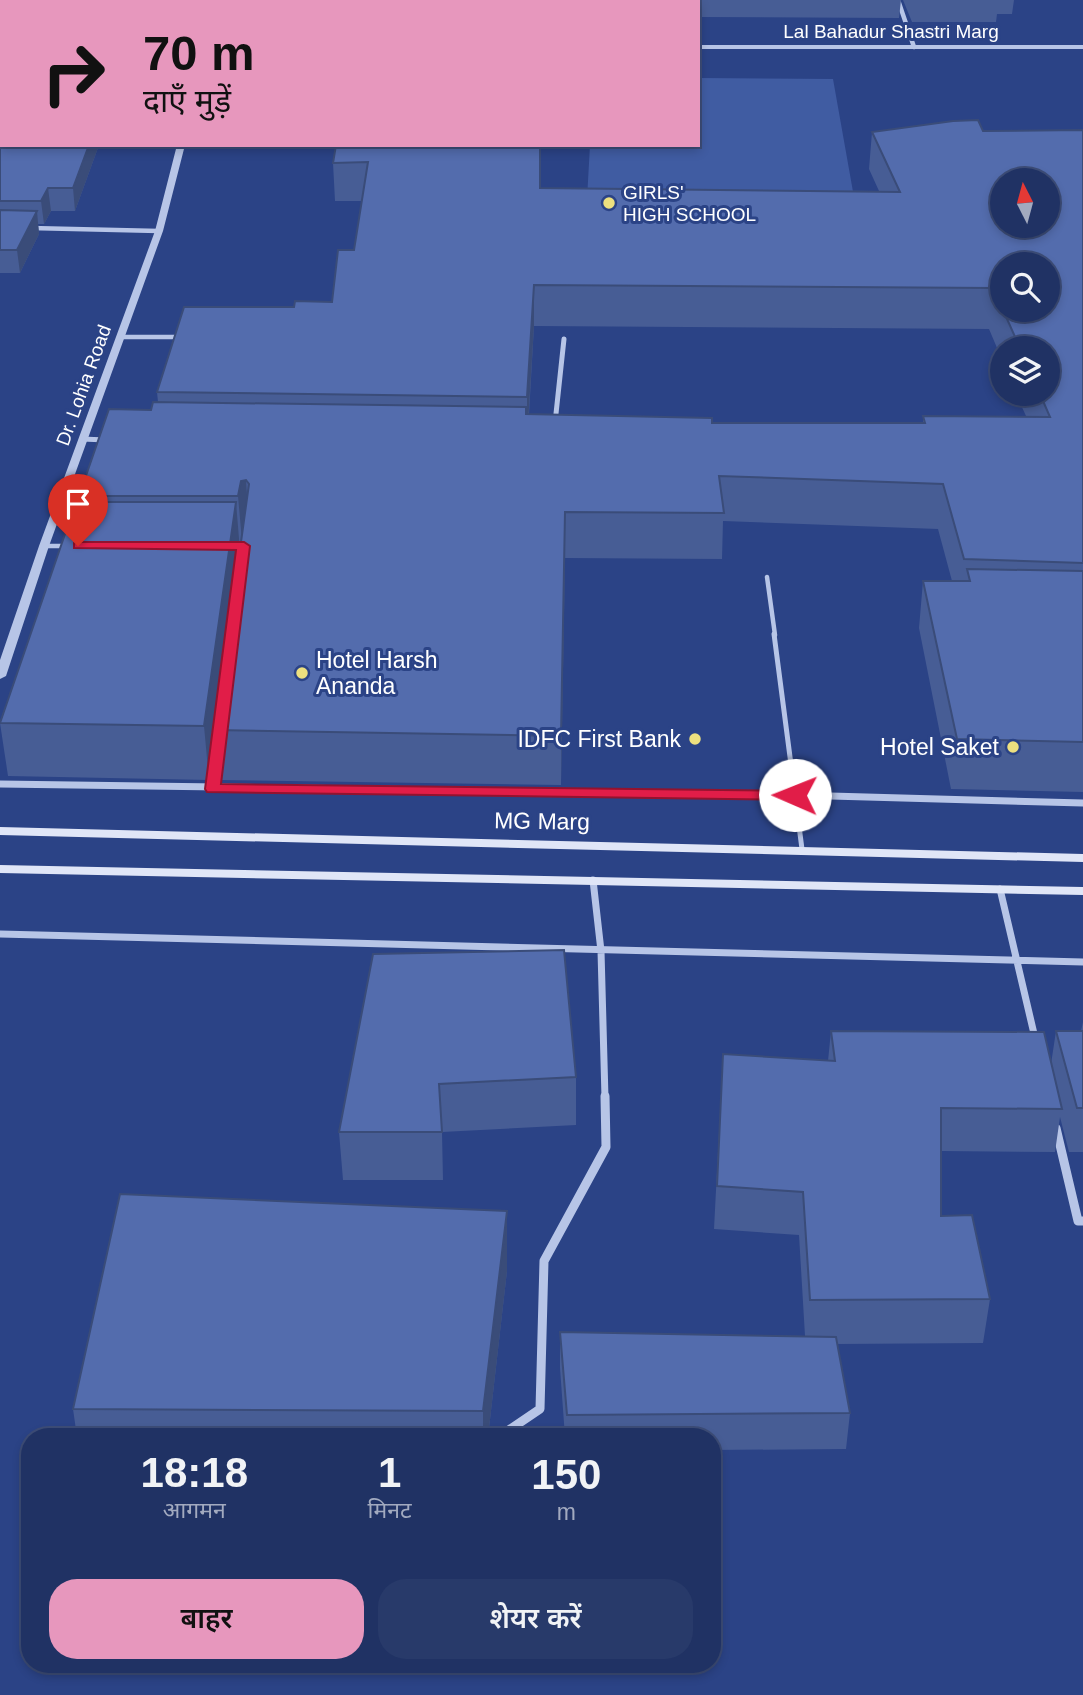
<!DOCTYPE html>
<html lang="hi">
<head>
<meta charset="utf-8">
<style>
  :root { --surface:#203264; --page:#283a6a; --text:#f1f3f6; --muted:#a2aabf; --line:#3d4d78; --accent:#e797bd }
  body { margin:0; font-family:Arial,"Noto Sans Devanagari",sans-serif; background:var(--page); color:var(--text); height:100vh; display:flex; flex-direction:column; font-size:26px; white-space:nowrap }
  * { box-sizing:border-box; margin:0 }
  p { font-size:23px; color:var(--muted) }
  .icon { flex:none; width:38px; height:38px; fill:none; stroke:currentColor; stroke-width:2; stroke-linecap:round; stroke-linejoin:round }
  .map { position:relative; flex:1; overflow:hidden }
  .panel { position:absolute; left:21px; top:1428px; width:700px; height:245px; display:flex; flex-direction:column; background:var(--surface); border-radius:28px; box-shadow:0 4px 10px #0003,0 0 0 2px var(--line) }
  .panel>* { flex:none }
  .guide { position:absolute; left:0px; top:0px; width:700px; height:147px; box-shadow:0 4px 10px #0003,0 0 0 2px var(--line); background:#e797bd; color:#111; overflow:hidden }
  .needle { width:46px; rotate:354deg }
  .fabs { position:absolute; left:990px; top:168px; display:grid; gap:14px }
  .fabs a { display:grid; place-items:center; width:70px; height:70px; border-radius:50%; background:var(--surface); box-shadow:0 4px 10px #0003,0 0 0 2px var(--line); font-size:35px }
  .pin { position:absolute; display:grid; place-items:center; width:60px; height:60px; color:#fff; margin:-72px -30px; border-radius:50% 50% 50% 0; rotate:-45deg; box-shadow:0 0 7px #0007 }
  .pin .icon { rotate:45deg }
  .me { position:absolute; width:77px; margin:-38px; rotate:271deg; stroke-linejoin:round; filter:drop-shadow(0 0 5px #0008) }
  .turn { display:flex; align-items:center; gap:24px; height:147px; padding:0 28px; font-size:32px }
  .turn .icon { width:91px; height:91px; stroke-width:2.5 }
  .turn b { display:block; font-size:49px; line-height:60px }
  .eta { display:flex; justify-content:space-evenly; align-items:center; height:119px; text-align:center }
  .eta b { font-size:42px; font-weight:600; line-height:49px }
  .action { display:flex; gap:14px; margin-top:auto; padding:14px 28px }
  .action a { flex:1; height:80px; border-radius:28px; background:var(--accent); color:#111; font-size:28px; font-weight:600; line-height:80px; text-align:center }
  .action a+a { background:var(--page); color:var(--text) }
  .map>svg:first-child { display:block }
  .green { fill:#405ca2 }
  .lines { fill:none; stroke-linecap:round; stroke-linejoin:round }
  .service-far1 { stroke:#b7c5e7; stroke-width:4.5 }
  .service { stroke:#b7c5e7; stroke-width:5 }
  .minor-far3 { stroke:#b7c5e7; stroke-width:4.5 }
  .minor-far2 { stroke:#b7c5e7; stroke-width:5 }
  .minor-far1 { stroke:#b7c5e7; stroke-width:7 }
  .minor { stroke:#b7c5e7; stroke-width:9 }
  .tertiary { fill:#b7c5e7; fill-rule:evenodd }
  .secondary { fill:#e0e6f7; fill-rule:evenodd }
  .wall { fill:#475d95; fill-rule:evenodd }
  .shaded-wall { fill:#3a4c79 }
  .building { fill:#536cad; stroke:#3a4c79; stroke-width:2; fill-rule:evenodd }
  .route { fill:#e11d48; stroke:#92132f; stroke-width:2 }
  .poi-dot { fill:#ede07f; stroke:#2b4386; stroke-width:2.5 }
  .labels { text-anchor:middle; stroke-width:6; stroke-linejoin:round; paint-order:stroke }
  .far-street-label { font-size:19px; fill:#fff; stroke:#2b4386 }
  .far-poi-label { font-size:19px; fill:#fff; stroke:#2b4386; text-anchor:start }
  .poi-label { font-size:23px; fill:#fff; stroke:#2b4386; text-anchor:end }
  .street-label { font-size:23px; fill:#fff; stroke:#2b4386 }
</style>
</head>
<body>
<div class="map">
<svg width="1083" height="1695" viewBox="0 0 1083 1695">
  <rect width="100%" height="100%" fill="#2b4386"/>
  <path class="green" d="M 698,78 L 833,79 L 855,203 L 587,199 L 590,145 L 698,145 Z"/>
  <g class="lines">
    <path class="service-far1" d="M 120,337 L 180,337
      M 44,546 L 65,546
      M 767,577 L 775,635"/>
    <path class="service" d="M 774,634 L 802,849
      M 213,787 L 218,752"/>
    <path class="minor-far3" d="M 898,0 L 914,47
      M 30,228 L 159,231"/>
    <path class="minor-far2" d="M 555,423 L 564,339
      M 82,439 L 106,440"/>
    <path class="minor-far1" d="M 0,784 L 795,795 L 1083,803
      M 593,880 L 601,951 L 605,1098
      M 1000,889 L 1035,1038
      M 0,934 L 1083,962"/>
    <path class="minor" d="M 1056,1128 L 1078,1221 L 1083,1221
      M 506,1437 L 506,1432 L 540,1409 L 544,1261 L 606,1147 L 605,1096"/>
    <path class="tertiary" d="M 238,0 L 244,0 L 244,2 L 238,2 Z
      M 0,38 L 2,38 L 2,42 L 0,42 Z
      M 698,45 L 1083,45 L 1083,49 L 698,49 Z
      M 177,145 L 185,145 L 163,231 L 49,546 L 6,676 L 0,679 L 0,660 L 39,546 L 155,231 Z"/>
    <path class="secondary" d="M 0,827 L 1083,854 L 1083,862 L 0,835 Z
      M 0,865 L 1083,887 L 1083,895 L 0,873 Z"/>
  </g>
  <path class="wall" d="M 0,0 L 165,0 L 164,2 L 2,2 L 2,23 L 0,23 Z
    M 306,0 L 901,0 L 899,18 L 698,17 L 698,2 L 307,2 Z
    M 903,0 L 1014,0 L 1012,14 L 997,14 L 996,22 L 912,22 Z
    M 1083,130 L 1083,792 L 951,789 L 919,628 L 923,581 L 952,581 L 938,529 L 723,521 L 722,559 L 565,558 L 561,785 L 219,780 L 215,734 L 209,780 L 8,776 L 0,723 L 80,502 L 79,496 L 158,402 L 157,392 L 294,307 L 332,302 L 354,250 L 362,201 L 335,201 L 333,163 L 336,145 L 540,188 L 879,191 L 869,169 L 872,132 ZM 534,326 L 989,329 L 1003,362 L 1003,348 L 1048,348 L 1048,394 L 1016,394 L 1026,416 L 923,416 L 923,423 L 712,423 L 529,414 Z
    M 2,145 L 99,145 L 75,211 L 51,211 L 44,224 L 38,224 L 39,234 L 20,273 L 0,273 L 0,148 Z
    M 373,954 L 576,1077 L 576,1125 L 442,1132 L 443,1180 L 343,1180 L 339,1132 Z
    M 1083,1022 L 1083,1152 L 1069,1152 L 1060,1117 L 1055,1152 L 941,1151 L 941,1216 L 990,1299 L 983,1343 L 837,1344 L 850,1413 L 846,1449 L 712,1450 L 712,1437 L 565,1437 L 560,1368 L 560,1332 L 805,1336 L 799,1235 L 714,1229 L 723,1054 L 828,1061 L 831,1031 L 1051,1064 L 1056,1031 L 1081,1031 Z
    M 507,1211 L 507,1271 L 488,1437 L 77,1437 L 73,1409 Z"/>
  <path class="shaded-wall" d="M 89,145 L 99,145 L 75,211 L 73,188 Z
    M 48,188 L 51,211 L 44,224 L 41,201 Z
    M 37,211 L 39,234 L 20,273 L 17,250 Z
    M 534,285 L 534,326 L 527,440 L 527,397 Z
    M 246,480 L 249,525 L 242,541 L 238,496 L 241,481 Z
    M 236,502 L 240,551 L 209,780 L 204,726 Z
    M 565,512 L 565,558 L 561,785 L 561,736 Z
    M 507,1211 L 507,1271 L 488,1437 L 483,1437 L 483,1411 Z"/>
  <path class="building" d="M 0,0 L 151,0 L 150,2 L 2,2 L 2,3 L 0,4 Z
    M 362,0 L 413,0 L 412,2 L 361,2 Z
    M 523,0 L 587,0 L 587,2 L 523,2 Z
    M 978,120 L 983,131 L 1083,130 L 1083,563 L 964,559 L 943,484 L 719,476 L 724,513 L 565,512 L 561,736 L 215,730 L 249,484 L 246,480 L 241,481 L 238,496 L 79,496 L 109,409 L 151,410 L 153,402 L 526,407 L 526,414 L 712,418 L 712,423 L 925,423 L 923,416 L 1050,417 L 1040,394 L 1048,394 L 1048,348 L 1020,348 L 1003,310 L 1048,310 L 1048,264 L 1003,264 L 1003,308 L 994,288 L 534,285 L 527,397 L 157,392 L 184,307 L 294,307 L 295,301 L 332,302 L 338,250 L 354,250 L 368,162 L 333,163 L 336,145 L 540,145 L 540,188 L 900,192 L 872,132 L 953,121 ZM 1003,180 L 1048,180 L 1048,226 L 1003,226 Z
    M 2,145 L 89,145 L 73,188 L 48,188 L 41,201 L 0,201 L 0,148 Z
    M 0,210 L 37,211 L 17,250 L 0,250 Z
    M 76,502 L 236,502 L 204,726 L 0,723 Z
    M 967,569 L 1083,571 L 1083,742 L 957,739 L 923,581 L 970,581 Z
    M 564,950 L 576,1077 L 439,1084 L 442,1132 L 339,1132 L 373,954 Z
    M 831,1031 L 1044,1032 L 1062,1109 L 941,1108 L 941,1216 L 972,1215 L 990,1299 L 810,1300 L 803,1192 L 717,1186 L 723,1054 L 835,1061 Z
    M 1056,1031 L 1083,1031 L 1083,1108 L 1077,1108 Z
    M 120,1194 L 507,1211 L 483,1411 L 73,1409 Z
    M 560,1332 L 836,1337 L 850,1413 L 567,1415 Z"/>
  <path class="route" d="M 78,542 L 244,542 L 250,546 L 221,784 L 795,791 L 803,795 L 795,800 L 207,792 L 205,789 L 236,550 L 74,548 L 74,543 Z"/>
  <g class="poi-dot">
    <circle cx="609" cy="203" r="7"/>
    <circle cx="302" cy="673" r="7"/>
    <circle cx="695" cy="739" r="7"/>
    <circle cx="1013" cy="747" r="7"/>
  </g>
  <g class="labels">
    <g class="far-street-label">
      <text x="891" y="38">Lal Bahadur Shastri Marg</text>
      <text transform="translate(83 385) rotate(-70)" y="7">Dr. Lohia Road</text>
    </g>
    <g class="far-poi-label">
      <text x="623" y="199">GIRLS'<tspan x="623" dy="22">HIGH SCHOOL</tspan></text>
    </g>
    <g class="poi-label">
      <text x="316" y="668" text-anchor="start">Hotel Harsh<tspan x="316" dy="26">Ananda</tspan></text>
      <text x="681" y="747">IDFC First Bank</text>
      <text x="999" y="755">Hotel Saket</text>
    </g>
    <g class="street-label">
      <text transform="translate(542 821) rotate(1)" y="8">MG Marg</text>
    </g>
  </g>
</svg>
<div class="fabs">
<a><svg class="needle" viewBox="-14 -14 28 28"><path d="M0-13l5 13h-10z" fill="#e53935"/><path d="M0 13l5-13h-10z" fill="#a2aabf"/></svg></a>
<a><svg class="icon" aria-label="search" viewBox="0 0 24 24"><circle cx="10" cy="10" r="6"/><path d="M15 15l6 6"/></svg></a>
<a><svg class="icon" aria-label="layers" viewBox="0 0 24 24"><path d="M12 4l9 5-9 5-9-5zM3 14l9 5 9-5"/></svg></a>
</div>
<div class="pin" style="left:78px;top:546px;background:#d93025"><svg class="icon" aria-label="arrive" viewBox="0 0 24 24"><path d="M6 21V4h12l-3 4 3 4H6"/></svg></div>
<svg class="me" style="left:795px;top:795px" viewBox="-20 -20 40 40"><circle r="19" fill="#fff"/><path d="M0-13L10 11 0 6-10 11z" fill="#e11d48"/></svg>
<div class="guide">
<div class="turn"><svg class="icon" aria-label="right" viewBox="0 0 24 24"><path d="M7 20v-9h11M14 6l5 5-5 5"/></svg><div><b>70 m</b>दाएँ मुड़ें</div></div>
</div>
<section class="panel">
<div class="eta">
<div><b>18:18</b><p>आगमन</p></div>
<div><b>1</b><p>मिनट</p></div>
<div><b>150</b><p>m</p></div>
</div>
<div class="action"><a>बाहर</a><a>शेयर करें</a></div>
</section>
</div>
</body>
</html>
